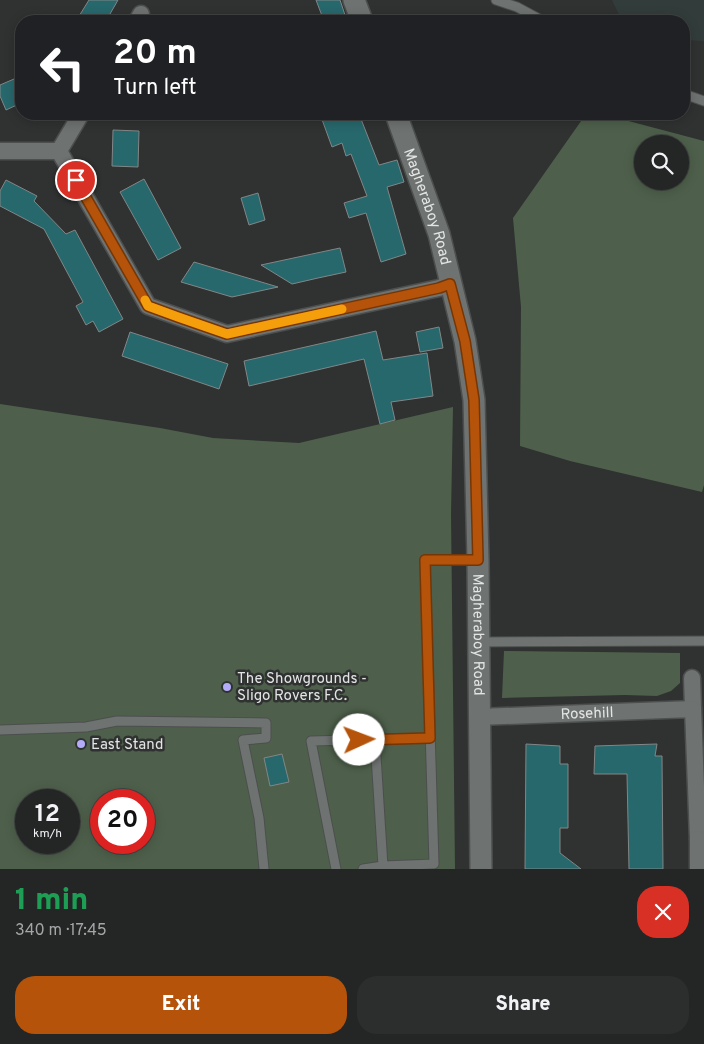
<!DOCTYPE html>
<html lang="en">
<head>
<meta charset="utf-8">
<style>
  :root { --surface:#232625; --page:#2b2e2d; --text:#f1f3f6; --muted:#a3a5a7; --line:#404342; --accent:#b45309 }
  body { margin:0; font-family:Overpass,sans-serif; background:var(--page); color:var(--text); height:100vh; display:flex; flex-direction:column; font-size:19px; white-space:nowrap }
  * { box-sizing:border-box; margin:0 }
  p { font-size:16px; color:var(--muted) }
  .icon { flex:none; width:28px; height:28px; fill:none; stroke:currentColor; stroke-width:2; stroke-linecap:round; stroke-linejoin:round }
  .map { position:relative; height:869px; overflow:hidden }
  .drawer { display:flex; flex-direction:column; background:var(--surface); flex:1 }
  .drawer>* { flex:none }
  .top-card { position:absolute; left:15px; top:15px; width:675px; height:105px; border-radius:20px; box-shadow:0 2px 12px #0003,0 0 0 1px var(--line); background:#202124; color:#fff; overflow:hidden }
  .buttons { position:absolute; left:634px; top:135px; display:grid; gap:10px }
  .buttons a { display:grid; place-items:center; width:55px; height:55px; border-radius:50%; background:var(--surface); box-shadow:0 2px 12px #0003,0 0 0 1px var(--line); font-size:25px }
  .speed { position:absolute; left:15px; top:789px; display:flex; gap:10px; font-size:25px; font-weight:700; text-align:center }
  .speed>* { display:grid; place-content:center; width:65px; height:65px; border-radius:50%; background:var(--surface); box-shadow:0 2px 12px #0003,0 0 0 1px var(--line); line-height:1 }
  .speed small { font-size:12px; font-weight:400 }
  .speed .limit { border:8px solid #d22; background:#fff; color:#111 }
  .pin { position:absolute; display:grid; place-items:center; width:42px; height:42px; color:#fff; margin:-21px; border:2px solid #fff; border-radius:50%; box-shadow:0 1px 5px #0007 }
  .me { position:absolute; width:55px; margin:-28px; rotate:88deg; stroke-linejoin:round; filter:drop-shadow(0 0 4px #0008) }
  .turn { display:flex; align-items:center; gap:18px; height:105px; padding:0 15px; font-size:22px }
  .turn .icon { width:65px; height:65px; stroke-width:2.5 }
  .turn b { display:block; font-size:35px; line-height:42px }
  .round { display:grid; place-items:center; flex:none; width:52px; height:52px; border-radius:20px; background:var(--page) }
  .headline { display:flex; align-items:center; justify-content:space-between; height:85px; padding:0 15px }
  h1 { font-size:30px; font-weight:800; line-height:38px; color:#1e9e55 }
  .action { display:flex; gap:10px; margin-top:auto; padding:10px 15px }
  .action a { flex:1; height:58px; border-radius:20px; background:var(--accent); color:#fff; font-size:20px; font-weight:800; line-height:58px; text-align:center }
  .action a+a { background:var(--page); color:var(--text) }
  .map>svg:first-child { display:block }
  .built { fill:#323d3b }
  .green { fill:#4e604b; fill-rule:evenodd }
  .building { fill:#27686d; stroke:#828686 }
  .lines { fill:none; stroke-linecap:round; stroke-linejoin:round }
  .service-casing { stroke:#4c4f4e; stroke-width:11 }
  .minor-casing { stroke:#4c4f4e; stroke-width:19 }
  .tertiary-casing { stroke:#4c4f4e; stroke-width:24 }
  .service { stroke:#6e7271; stroke-width:9 }
  .minor { stroke:#6e7271; stroke-width:16 }
  .tertiary { stroke:#6e7271; stroke-width:21 }
  .route-casing { stroke:#753606; stroke-width:12 }
  .route { stroke:#b45309; stroke-width:9 }
  .slow { stroke:#f59e0b; stroke-width:9 }
  .poi-dot { fill:#b3adf9; stroke:#2f3231; stroke-width:2 }
  .labels { text-anchor:middle; stroke-width:5; stroke-linejoin:round; paint-order:stroke }
  .street-label { font-size:15px; fill:#e3e5e5; stroke:#2f3231 }
  .poi-label { font-size:15px; fill:#e3e5e5; stroke:#2f3231; text-anchor:start }
</style>
</head>
<body>
<div class="map">
<svg width="704" height="869" viewBox="0 0 704 869">
  <rect width="100%" height="100%" fill="#2f3231"/>
  <path class="built" d="M 612,0 L 704,0 L 704,41 L 684,40 L 684,21 L 622,21 Z"/>
  <path class="green" d="M 586,114 L 602,114 L 704,141 L 704,485 L 702,492 L 570,461 L 520,446 L 521,307 L 513,218 ZM 642,144 L 680,144 L 680,181 L 642,181 Z
    M 0,404 L 160,428 L 213,438 L 299,443 L 453,407 L 451,515 L 455,869 L 0,869 ZM 26,800 L 69,800 L 69,842 L 26,842 ZM 101,800 L 144,800 L 144,842 L 101,842 Z
    M 504,651 L 680,653 L 680,683 L 671,691 L 657,696 L 625,695 L 502,698 Z"/>
  <path class="building" d="M 89,0 L 118,0 L 106,21 L 76,21 Z
    M 316,0 L 340,0 L 347,21 L 324,21 Z
    M 21,76 L 21,103 L 6,110 L 0,96 L 0,85 Z
    M 320,114 L 359,114 L 379,165 L 397,160 L 404,182 L 387,187 L 406,254 L 381,262 L 366,213 L 349,218 L 344,203 L 367,196 L 351,154 L 346,156 L 342,143 L 332,147 Z
    M 113,130 L 139,131 L 138,167 L 112,166 Z
    M 144,179 L 181,248 L 158,260 L 120,192 Z
    M 6,180 L 37,196 L 34,201 L 66,234 L 75,230 L 123,319 L 99,332 L 93,321 L 86,325 L 76,306 L 83,302 L 44,229 L 0,206 L 0,191 Z
    M 258,193 L 265,220 L 249,225 L 241,198 Z
    M 340,248 L 346,272 L 318,278 L 292,284 L 261,265 Z
    M 194,262 L 231,273 L 278,287 L 232,297 L 181,282 Z
    M 439,327 L 443,348 L 420,352 L 416,332 Z
    M 376,331 L 383,360 L 427,353 L 433,396 L 391,402 L 395,420 L 380,424 L 364,359 L 249,386 L 244,361 Z
    M 130,332 L 228,364 L 219,389 L 122,356 Z
    M 526,744 L 560,746 L 560,764 L 568,764 L 568,828 L 560,828 L 560,853 L 581,869 L 525,869 Z
    M 657,744 L 655,756 L 662,756 L 663,869 L 629,869 L 627,774 L 594,774 L 595,746 Z
    M 282,754 L 289,782 L 270,786 L 264,758 Z"/>
  <g class="lines">
    <defs>
      <path id="service" d="M 496,0 L 517,7 L 543,21
        M 684,94 L 704,101
        M 478,642 L 704,641
        M 0,730 L 86,727 L 117,721 L 266,723 L 266,738 L 243,740 L 259,818 L 264,869
        M 375,740 L 383,866
        M 336,869 L 311,741 L 430,738
        M 363,869 L 383,866 L 434,864 L 425,560 L 478,560"/>
      <g id="minor">
        <path d="M 137,21 L 141,14"/>
        <path d="M 0,151 L 59,151 L 148,306 L 227,334 L 439,288 L 450,284"/>
        <path d="M 59,151 L 81,114"/>
        <path d="M 692,678 L 693,709"/>
        <path id="s1" d="M 479,717 L 693,709 L 698,839 L 704,839"/>
        <path d="M 698,839 L 698,869"/>
      </g>
      <g id="tertiary">
        <path d="M 354,0 L 362,21"/>
        <path id="s2" d="M 396,114 L 439,234 L 465,341 L 474,400 L 478,560 L 481,869"/>
      </g>
    </defs>
    <use href="#service" class="service-casing"/>
    <use href="#minor" class="minor-casing"/>
    <use href="#tertiary" class="tertiary-casing"/>
    <use href="#service" class="service"/>
    <use href="#minor" class="minor"/>
    <use href="#tertiary" class="tertiary"/>
  </g>
  <g class="lines">
    <defs>
      <path id="route" d="M 76,180 L 148,306 L 178,317 L 227,334 L 439,288 L 450,284 L 465,341 L 474,400 L 478,560 L 425,560 L 430,738 L 359,740"/>
    </defs>
    <use href="#route" class="route-casing"/>
    <use href="#route" class="route"/>
    <path class="slow" d="M 145,300 L 148,306 L 178,317 L 227,334 L 342,309"/>
  </g>
  <g class="poi-dot">
    <circle cx="227" cy="687" r="5"/>
    <circle cx="81" cy="744" r="5"/>
  </g>
  <g class="labels">
    <g class="street-label">
      <text dy="5" stroke="none"><textPath href="#s2" startOffset="98">Magheraboy Road</textPath></text>
      <text dy="5" stroke="none"><textPath href="#s2" startOffset="532">Magheraboy Road</textPath></text>
      <text dy="5" stroke="none"><textPath href="#s1" startOffset="108">Rosehill</textPath></text>
    </g>
    <g class="poi-label">
      <text x="237" y="683">The Showgrounds -<tspan x="237" dy="17">Sligo Rovers F.C.</tspan></text>
      <text x="91" y="749">East Stand</text>
    </g>
  </g>
</svg>
<div class="buttons">
<a><svg class="icon" aria-label="search" viewBox="0 0 24 24"><circle cx="10" cy="10" r="6"/><path d="M15 15l6 6"/></svg></a>
</div>
<div class="speed"><div>12<small>km/h</small></div><div class="limit">20</div></div>
<div class="pin" style="left:76px;top:180px;background:#d93025"><svg class="icon" aria-label="arrive" viewBox="0 0 24 24"><path d="M6 21V4h12l-3 4 3 4H6"/></svg></div>
<svg class="me" style="left:359px;top:740px" viewBox="-20 -20 40 40"><circle r="19" fill="#fff"/><path d="M0-13L10 11 0 6-10 11z" fill="#b45309"/></svg>
<div class="top-card">
<div class="turn"><svg class="icon" aria-label="left" viewBox="0 0 24 24"><path d="M17 20v-9H6M10 6l-5 5 5 5"/></svg><div><b>20 m</b>Turn left</div></div>
</div>
</div>
<section class="drawer">
<div class="headline"><div><h1>1 min</h1><p>340 m · 17:45</p></div><a class="round" style="background:#d93025;color:#fff"><svg class="icon" aria-label="close" viewBox="0 0 24 24"><path d="M6 6l12 12M18 6L6 18"/></svg></a></div>
<div class="action"><a>Exit</a><a>Share</a></div>
</section>
</body>
</html>
